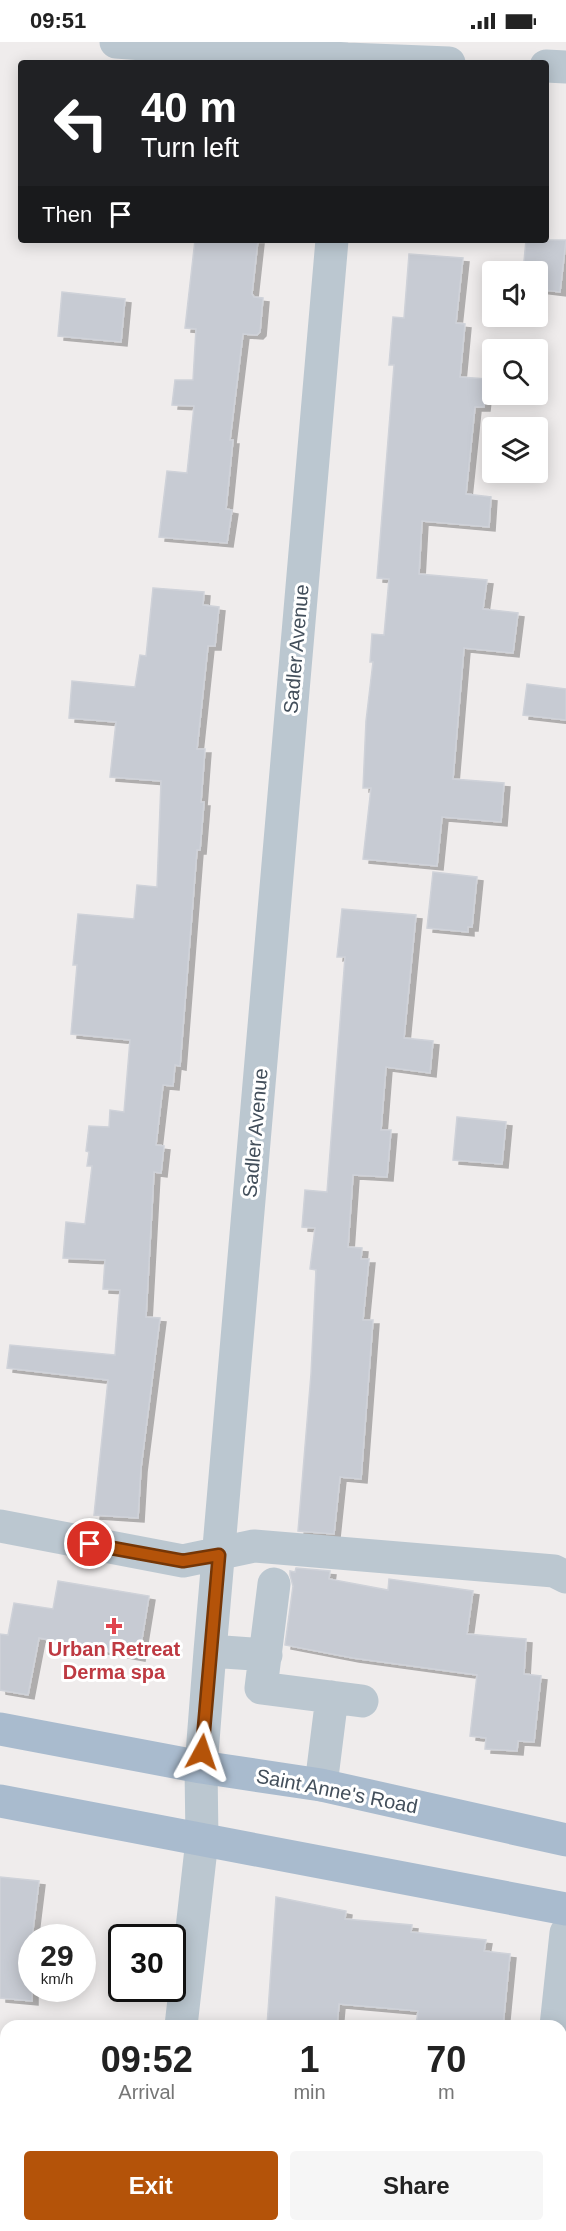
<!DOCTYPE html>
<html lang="en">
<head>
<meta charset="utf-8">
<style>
  :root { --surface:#fff; --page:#f6f6f6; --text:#222; --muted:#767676; --accent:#b45309 }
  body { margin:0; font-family:Arial,sans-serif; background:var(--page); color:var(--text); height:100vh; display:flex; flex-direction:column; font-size:22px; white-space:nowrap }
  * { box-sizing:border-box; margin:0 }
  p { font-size:20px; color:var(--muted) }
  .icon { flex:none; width:33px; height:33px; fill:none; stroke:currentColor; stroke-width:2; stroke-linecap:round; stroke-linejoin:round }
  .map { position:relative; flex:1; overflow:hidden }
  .sheet { position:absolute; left:0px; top:1978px; width:567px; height:212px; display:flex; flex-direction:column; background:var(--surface); border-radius:18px 18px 0 0; box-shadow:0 3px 15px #0003 }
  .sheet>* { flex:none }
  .banner { position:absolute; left:18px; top:18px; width:531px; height:183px; border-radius:6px; box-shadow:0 3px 15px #0003; background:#202124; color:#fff; overflow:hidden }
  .tools { position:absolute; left:482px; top:219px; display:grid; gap:12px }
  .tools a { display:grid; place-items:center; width:66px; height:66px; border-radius:6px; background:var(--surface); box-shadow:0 3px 15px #0003; font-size:30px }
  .speed { position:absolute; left:18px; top:1882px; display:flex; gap:12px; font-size:30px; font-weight:700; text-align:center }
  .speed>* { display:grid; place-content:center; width:78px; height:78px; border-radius:50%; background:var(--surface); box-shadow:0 3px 15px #0003; line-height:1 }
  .speed small { font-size:15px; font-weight:400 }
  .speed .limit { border:3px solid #111; border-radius:9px; background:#fff; color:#111 }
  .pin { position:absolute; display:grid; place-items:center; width:51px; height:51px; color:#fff; margin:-26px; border:3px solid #fff; border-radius:50%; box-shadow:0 2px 6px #0007 }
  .me { position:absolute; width:66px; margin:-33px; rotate:5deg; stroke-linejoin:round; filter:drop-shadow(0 0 4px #0008) }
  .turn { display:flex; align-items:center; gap:21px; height:126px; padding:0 24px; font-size:27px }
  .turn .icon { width:78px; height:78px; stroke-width:2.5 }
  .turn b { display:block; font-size:42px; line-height:51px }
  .then { display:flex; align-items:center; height:57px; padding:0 24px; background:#0003; gap:12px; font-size:22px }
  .eta { display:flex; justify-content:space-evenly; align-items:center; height:102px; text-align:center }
  .eta b { font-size:36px; font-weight:800; line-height:42px }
  .primary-button { display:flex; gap:12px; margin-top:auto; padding:12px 24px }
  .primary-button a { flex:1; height:69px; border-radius:6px; background:var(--accent); color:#fff; font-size:24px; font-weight:800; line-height:69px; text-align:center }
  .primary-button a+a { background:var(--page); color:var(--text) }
  .status { display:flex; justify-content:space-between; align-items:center; height:42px; padding:0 30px; background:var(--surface); direction:ltr }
  .status svg { height:16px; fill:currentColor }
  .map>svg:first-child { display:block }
  .building { fill:#c7cbd3; stroke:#cfd2d9; stroke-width:1.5; filter:url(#shadow) }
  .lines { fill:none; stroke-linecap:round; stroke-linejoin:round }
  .minor { stroke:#bbc7d0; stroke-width:33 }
  .major { stroke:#a9bbce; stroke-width:33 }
  .route-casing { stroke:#753606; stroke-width:15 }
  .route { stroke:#b45309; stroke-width:10 }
  .health-dot { fill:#e0444e; stroke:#fff; stroke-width:2 }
  .labels { text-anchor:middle; stroke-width:6; stroke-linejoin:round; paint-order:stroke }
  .street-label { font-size:20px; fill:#434f5b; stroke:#fff }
  .health-label { font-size:20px; font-weight:bold; fill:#be3a42; stroke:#fff }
</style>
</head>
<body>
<div class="status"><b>09:51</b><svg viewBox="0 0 49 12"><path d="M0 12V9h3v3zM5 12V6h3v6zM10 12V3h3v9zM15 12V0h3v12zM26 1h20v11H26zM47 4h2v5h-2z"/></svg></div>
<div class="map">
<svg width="566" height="2189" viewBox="0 0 566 2189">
  <defs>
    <filter id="shadow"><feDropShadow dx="6" dy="4" stdDeviation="0" flood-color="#0004"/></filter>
  </defs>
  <rect width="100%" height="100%" fill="#efecec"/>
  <path class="building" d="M 195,198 L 258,198 L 252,252 L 254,255 L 263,256 L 260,290 L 257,293 L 243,292 L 230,398 L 233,398 L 226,467 L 232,468 L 227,501 L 159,495 L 167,429 L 187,431 L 194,364 L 172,363 L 175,338 L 193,338 L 196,287 L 185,286 Z
    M 526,198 L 566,198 L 560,250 L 537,247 L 537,230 L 523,230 Z
    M 409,212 L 463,216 L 456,281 L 465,282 L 460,335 L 487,337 L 484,365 L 475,365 L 466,452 L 491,455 L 489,485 L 422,479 L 419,532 L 487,538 L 483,567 L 518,571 L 513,611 L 464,606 L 453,737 L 504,741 L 501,780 L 442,775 L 437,824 L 363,817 L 371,746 L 363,746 L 366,679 L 373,620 L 370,620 L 372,592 L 384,593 L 389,537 L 377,536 L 394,323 L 389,323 L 393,275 L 404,276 Z
    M 62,250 L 125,257 L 121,300 L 58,294 Z
    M 153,546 L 204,550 L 203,563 L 219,565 L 215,604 L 208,604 L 197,707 L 205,707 L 201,760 L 204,760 L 200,808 L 197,808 L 180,1024 L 175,1023 L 173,1044 L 163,1043 L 156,1103 L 164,1104 L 161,1131 L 154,1130 L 146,1275 L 160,1276 L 141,1426 L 138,1476 L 94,1473 L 108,1338 L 7,1326 L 10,1303 L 115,1313 L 120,1248 L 103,1247 L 105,1218 L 63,1216 L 66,1180 L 85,1182 L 92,1124 L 87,1124 L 89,1110 L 86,1109 L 89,1084 L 109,1085 L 110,1068 L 124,1070 L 130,998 L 71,992 L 77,923 L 73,923 L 78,872 L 134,877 L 137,843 L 157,845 L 161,739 L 110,735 L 116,680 L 69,676 L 72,639 L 135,645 L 140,613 L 146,614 Z
    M 527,642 L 566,647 L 566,678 L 523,673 Z
    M 433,830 L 477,835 L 472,885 L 468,885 L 468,890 L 427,886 Z
    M 342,867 L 416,873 L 404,996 L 433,999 L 430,1031 L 386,1025 L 381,1088 L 391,1088 L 387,1135 L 353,1133 L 348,1205 L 362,1206 L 361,1217 L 369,1217 L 363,1278 L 373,1278 L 361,1437 L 340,1435 L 334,1492 L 298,1489 L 311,1332 L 316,1228 L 310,1227 L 315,1186 L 302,1185 L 305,1148 L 327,1150 L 345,915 L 337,915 Z
    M 457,1075 L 506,1080 L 502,1122 L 453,1118 Z
    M 296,1526 L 330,1529 L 329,1537 L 388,1548 L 389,1537 L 473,1549 L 467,1592 L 526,1597 L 524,1632 L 541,1634 L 534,1700 L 518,1699 L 517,1709 L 485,1707 L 486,1696 L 470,1694 L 477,1633 L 353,1616 L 285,1603 L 293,1544 L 290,1533 L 290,1529 L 295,1530 Z
    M 58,1539 L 149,1554 L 139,1615 L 39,1596 L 28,1653 L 0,1648 L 0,1592 L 8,1593 L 14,1561 L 53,1567 Z
    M 0,1835 L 39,1839 L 32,1896 L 32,1959 L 0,1956 Z
    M 276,1855 L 346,1869 L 345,1877 L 412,1883 L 411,1890 L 486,1898 L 484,1909 L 510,1912 L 503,1984 L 416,1984 L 418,1969 L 339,1962 L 337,1984 L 267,1984 Z"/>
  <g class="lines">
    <path class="minor" d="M 116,0 L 347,17 L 449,21
      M 546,24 L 566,25
      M 0,1484 L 183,1519 L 254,1504 L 554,1529 L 566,1535
      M 274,1542 L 261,1646 L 362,1659
      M 210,1609 L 266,1613
      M 321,1743 L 332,1655
      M 181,1984 L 202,1798 L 201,1725 L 210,1609 L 332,198
      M 556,1984 L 566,1891
      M 161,2189 L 162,2184
      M 350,2189 L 350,2184
      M 533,2189 L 534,2184"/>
    <path class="major" d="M 0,1687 L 201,1725 L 321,1743 L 566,1798
      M 0,1759 L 566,1867"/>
  </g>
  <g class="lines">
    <defs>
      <path id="route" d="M 90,1502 L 183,1519 L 219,1513 L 202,1710"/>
    </defs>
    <use href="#route" class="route-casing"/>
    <use href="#route" class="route"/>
  </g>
  <path class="health-dot" d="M111 1575h6v6h6v6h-6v6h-6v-6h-6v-6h6z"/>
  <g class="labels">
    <g class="street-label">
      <text transform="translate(296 607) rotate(-85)" y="7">Sadler Avenue</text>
      <text transform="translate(255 1091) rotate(-85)" y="7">Sadler Avenue</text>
      <text transform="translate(337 1749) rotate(11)" y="7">Saint Anne's Road</text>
    </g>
    <g class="health-label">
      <text x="114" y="1614">Urban Retreat<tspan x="114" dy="23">Derma spa</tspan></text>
    </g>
  </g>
</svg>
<div class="tools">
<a><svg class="icon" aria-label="sound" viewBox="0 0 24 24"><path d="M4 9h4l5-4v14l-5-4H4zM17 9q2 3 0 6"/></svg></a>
<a><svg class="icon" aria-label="search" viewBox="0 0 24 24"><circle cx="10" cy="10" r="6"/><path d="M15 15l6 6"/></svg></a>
<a><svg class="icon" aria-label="layers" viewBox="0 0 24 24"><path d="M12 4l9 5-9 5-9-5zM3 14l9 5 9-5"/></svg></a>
</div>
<div class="speed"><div>29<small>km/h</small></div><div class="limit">30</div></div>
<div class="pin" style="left:90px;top:1502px;background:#d93025"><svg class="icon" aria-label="arrive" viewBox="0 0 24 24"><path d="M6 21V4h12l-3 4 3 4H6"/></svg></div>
<svg class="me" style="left:202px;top:1710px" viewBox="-20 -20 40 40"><path d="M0-17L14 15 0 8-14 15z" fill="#b45309" stroke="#fff" stroke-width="4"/></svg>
<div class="banner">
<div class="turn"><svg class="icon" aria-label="left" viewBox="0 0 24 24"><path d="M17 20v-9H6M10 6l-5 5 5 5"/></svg><div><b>40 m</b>Turn left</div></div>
<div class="then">Then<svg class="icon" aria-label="arrive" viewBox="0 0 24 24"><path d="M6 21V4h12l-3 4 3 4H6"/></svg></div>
</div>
<section class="sheet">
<div class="eta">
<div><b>09:52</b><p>Arrival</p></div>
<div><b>1</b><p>min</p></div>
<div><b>70</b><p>m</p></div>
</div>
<div class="primary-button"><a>Exit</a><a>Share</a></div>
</section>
</div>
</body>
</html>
